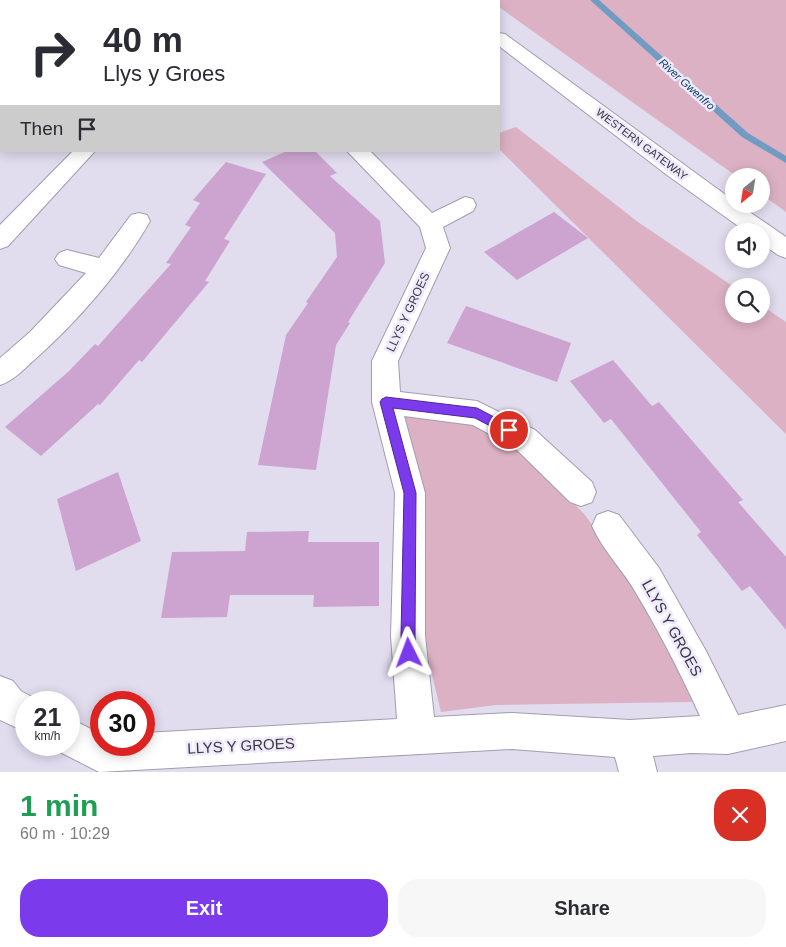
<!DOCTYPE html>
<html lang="en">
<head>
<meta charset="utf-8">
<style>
  :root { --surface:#fff; --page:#f7f7f7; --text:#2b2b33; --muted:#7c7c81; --accent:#7c3aed }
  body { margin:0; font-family:Arial,sans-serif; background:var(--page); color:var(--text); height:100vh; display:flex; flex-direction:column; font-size:19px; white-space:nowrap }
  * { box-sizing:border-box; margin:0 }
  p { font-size:16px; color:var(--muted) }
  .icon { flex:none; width:28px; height:28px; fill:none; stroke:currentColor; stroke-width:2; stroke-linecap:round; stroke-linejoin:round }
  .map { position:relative; height:772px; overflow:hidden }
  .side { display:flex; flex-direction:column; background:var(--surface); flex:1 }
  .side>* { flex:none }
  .banner { position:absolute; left:0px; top:0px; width:500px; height:152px; box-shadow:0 2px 12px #0003; background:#fff; color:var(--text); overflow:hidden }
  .needle { width:32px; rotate:210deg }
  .buttons { position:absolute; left:725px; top:168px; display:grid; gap:10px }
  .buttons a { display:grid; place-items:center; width:45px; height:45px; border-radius:50%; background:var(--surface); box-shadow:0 2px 12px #0003; font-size:25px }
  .speed { position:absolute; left:15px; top:691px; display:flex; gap:10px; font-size:25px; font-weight:700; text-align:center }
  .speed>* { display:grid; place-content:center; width:65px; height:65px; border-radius:50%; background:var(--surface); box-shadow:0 2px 12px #0003; line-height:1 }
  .speed small { font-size:12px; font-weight:400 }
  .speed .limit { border:8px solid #d22; background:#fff; color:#111 }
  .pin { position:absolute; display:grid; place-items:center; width:42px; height:42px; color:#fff; margin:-21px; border:2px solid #fff; border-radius:50%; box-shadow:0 1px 5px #0007 }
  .me { position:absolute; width:55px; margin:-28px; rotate:357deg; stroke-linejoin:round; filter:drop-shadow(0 0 4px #0008) }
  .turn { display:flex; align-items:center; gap:18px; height:105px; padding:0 20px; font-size:22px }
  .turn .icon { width:65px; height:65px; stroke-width:2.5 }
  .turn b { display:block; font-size:35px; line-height:42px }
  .then { display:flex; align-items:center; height:48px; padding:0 20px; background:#0003; gap:10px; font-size:19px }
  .round { display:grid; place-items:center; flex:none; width:52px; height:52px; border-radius:20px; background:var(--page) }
  .overview { display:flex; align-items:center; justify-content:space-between; height:85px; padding:0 20px }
  h1 { font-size:30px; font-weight:600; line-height:38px; color:#1e9e55 }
  .action { display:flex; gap:10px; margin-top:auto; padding:10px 20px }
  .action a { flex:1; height:58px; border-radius:20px; background:var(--accent); color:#fff; font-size:20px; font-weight:600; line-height:58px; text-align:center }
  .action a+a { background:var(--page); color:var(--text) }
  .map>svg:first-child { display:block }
  .green { fill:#dcb1c4 }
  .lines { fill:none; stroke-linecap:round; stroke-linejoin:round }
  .stream { fill:#709bc2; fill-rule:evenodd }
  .building { fill:#cca4cf }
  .minor-casing { stroke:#a29daf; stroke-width:2 }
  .minor { fill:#fff; fill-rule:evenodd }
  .route { fill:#7c3aed; stroke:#51269a }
  .labels { text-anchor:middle; stroke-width:5; stroke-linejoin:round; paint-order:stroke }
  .far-water-label { font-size:11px; font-style:italic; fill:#0b3f64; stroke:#eee9fc }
  .far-street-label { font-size:11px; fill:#3a383f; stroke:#eee9fc }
  .street-label { font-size:12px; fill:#3a383f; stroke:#eee9fc }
  .near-street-label { font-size:15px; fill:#3a383f; stroke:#eee9fc }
</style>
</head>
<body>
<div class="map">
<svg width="786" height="772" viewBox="0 0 786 772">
  <rect width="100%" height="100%" fill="#e1dcee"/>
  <path class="green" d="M 489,0 L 786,0 L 786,212 L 761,194 L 761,176 L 736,176 L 499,7 L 499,1 Z
    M 516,127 L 638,222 L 734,287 L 734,314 L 761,314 L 761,305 L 786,322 L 786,434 L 499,149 L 499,133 Z
    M 399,410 L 475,422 L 520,448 L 585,515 L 641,593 L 680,665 L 692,702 L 496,705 L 441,712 L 425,646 Z"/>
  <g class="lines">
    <path class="stream" d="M 590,0 L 599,0 L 748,133 L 786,156 L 786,163 L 742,137 Z"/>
  </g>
  <path class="building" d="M 287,151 L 315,151 L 337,173 L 330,176 L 380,221 L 385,263 L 348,322 L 350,323 L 336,345 L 316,470 L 258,465 L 286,335 L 308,303 L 306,302 L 337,257 L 335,233 L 262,162 Z
    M 226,162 L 266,174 L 224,239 L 230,241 L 205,281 L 209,282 L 142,362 L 139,360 L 100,405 L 98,404 L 41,456 L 5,427 L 69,371 L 95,344 L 98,346 L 171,264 L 166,263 L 191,227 L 185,225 L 200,203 L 193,200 Z
    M 554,212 L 588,238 L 517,280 L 484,252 Z
    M 466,306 L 571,343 L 557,382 L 447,343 Z
    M 613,360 L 652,406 L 659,402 L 743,500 L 738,502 L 786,557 L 786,630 L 750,586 L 742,591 L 697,535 L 701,532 L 611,419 L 604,423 L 570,381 Z
    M 118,472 L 141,541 L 76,571 L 57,499 Z
    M 309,531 L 308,542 L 379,542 L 379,606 L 313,607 L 314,595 L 230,595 L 227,617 L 161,618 L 172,552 L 245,551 L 247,532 Z"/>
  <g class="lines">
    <defs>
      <path id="minor" d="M 104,0 L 122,0 L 122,1 L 104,1 Z
        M 441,0 L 458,0 L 458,1 L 441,1 Z
        M 499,33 L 505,34 L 734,201 L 734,204 L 738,204 L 786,237 L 786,258 L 778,255 L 761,243 L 761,231 L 745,231 L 667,175 L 499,46 Z
        M 0,84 L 1,84 L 1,96 L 0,96 Z
        M 73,151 L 95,151 L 8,246 L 0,249 L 0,225 Z
        M 347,151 L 370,151 L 432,213 L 465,197 L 473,199 L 476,205 L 473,211 L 443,227 L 450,248 L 398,361 L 400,392 L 477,401 L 535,430 L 592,482 L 596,492 L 592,502 L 581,506 L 570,502 L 515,448 L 473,425 L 404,416 L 425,493 L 425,636 L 434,717 L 512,713 L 630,720 L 700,716 C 681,674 660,633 636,593 C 623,570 603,551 592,526 L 597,515 L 608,511 L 619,515 L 659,568 L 706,651 L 738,715 L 786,705 L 786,741 L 728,754 L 691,753 L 653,756 L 657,772 L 619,772 L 615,757 L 512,749 L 99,772 L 56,750 L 54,745 L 69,745 L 69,718 L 101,734 L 101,745 L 144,745 L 144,733 L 397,719 L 391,636 L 395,493 L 372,402 L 372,361 L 426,248 L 420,227 Z
        M 139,213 L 147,215 L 150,221 C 122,271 76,323 33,361 C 23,370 13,381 0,385 L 0,358 L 30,332 L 86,273 L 59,265 L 55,259 L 59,253 L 67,250 L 99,258 L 131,215 Z
        M 0,676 L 13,681 L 21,691 L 39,701 L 39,702 L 26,702 L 26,732 L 0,720 Z"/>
    </defs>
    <use href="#minor" class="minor-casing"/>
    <use href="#minor" class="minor"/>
  </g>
  <path class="route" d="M 386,397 L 477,408 L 513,427 L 515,430 L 513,434 L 509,436 L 475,418 L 393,408 L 416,493 L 415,636 L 417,653 L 414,658 L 409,660 L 404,658 L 401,636 L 404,493 L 380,402 L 382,399 Z"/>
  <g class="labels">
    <g class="far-water-label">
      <text transform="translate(687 84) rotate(42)" y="4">River Gwenfro</text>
    </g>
    <g class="far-street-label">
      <text transform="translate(642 144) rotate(37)" y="4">WESTERN GATEWAY</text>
    </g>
    <g class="street-label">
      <text transform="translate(408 312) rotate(-65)" y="4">LLYS Y GROES</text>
    </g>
    <g class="near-street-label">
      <text transform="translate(672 628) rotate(61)" y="5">LLYS Y GROES</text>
      <text transform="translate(241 746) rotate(-3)" y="5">LLYS Y GROES</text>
    </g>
  </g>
</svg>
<div class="buttons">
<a><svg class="needle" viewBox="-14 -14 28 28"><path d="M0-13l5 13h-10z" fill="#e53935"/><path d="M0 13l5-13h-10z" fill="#7c7c81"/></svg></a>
<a><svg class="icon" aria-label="sound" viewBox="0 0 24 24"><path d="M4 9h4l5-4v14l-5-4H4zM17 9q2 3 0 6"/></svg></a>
<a><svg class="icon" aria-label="search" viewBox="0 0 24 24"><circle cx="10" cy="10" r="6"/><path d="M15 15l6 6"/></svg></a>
</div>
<div class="speed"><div>21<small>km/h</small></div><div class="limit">30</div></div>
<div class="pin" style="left:509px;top:430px;background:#d93025"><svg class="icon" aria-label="arrive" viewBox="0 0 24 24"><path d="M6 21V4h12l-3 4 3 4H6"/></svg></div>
<svg class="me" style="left:409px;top:653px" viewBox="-20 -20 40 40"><path d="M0-17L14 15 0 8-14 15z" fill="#7c3aed" stroke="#fff" stroke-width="4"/></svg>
<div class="banner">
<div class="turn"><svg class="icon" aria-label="right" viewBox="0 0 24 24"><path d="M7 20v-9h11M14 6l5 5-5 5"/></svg><div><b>40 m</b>Llys y Groes</div></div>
<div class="then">Then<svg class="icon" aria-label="arrive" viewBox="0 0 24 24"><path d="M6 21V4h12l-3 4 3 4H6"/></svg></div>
</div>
</div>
<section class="side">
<div class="overview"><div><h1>1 min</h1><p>60 m · 10:29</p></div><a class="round" style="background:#d93025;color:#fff"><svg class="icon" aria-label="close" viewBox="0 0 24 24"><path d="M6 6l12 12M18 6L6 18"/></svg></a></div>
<div class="action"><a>Exit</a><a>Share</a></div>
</section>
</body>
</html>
